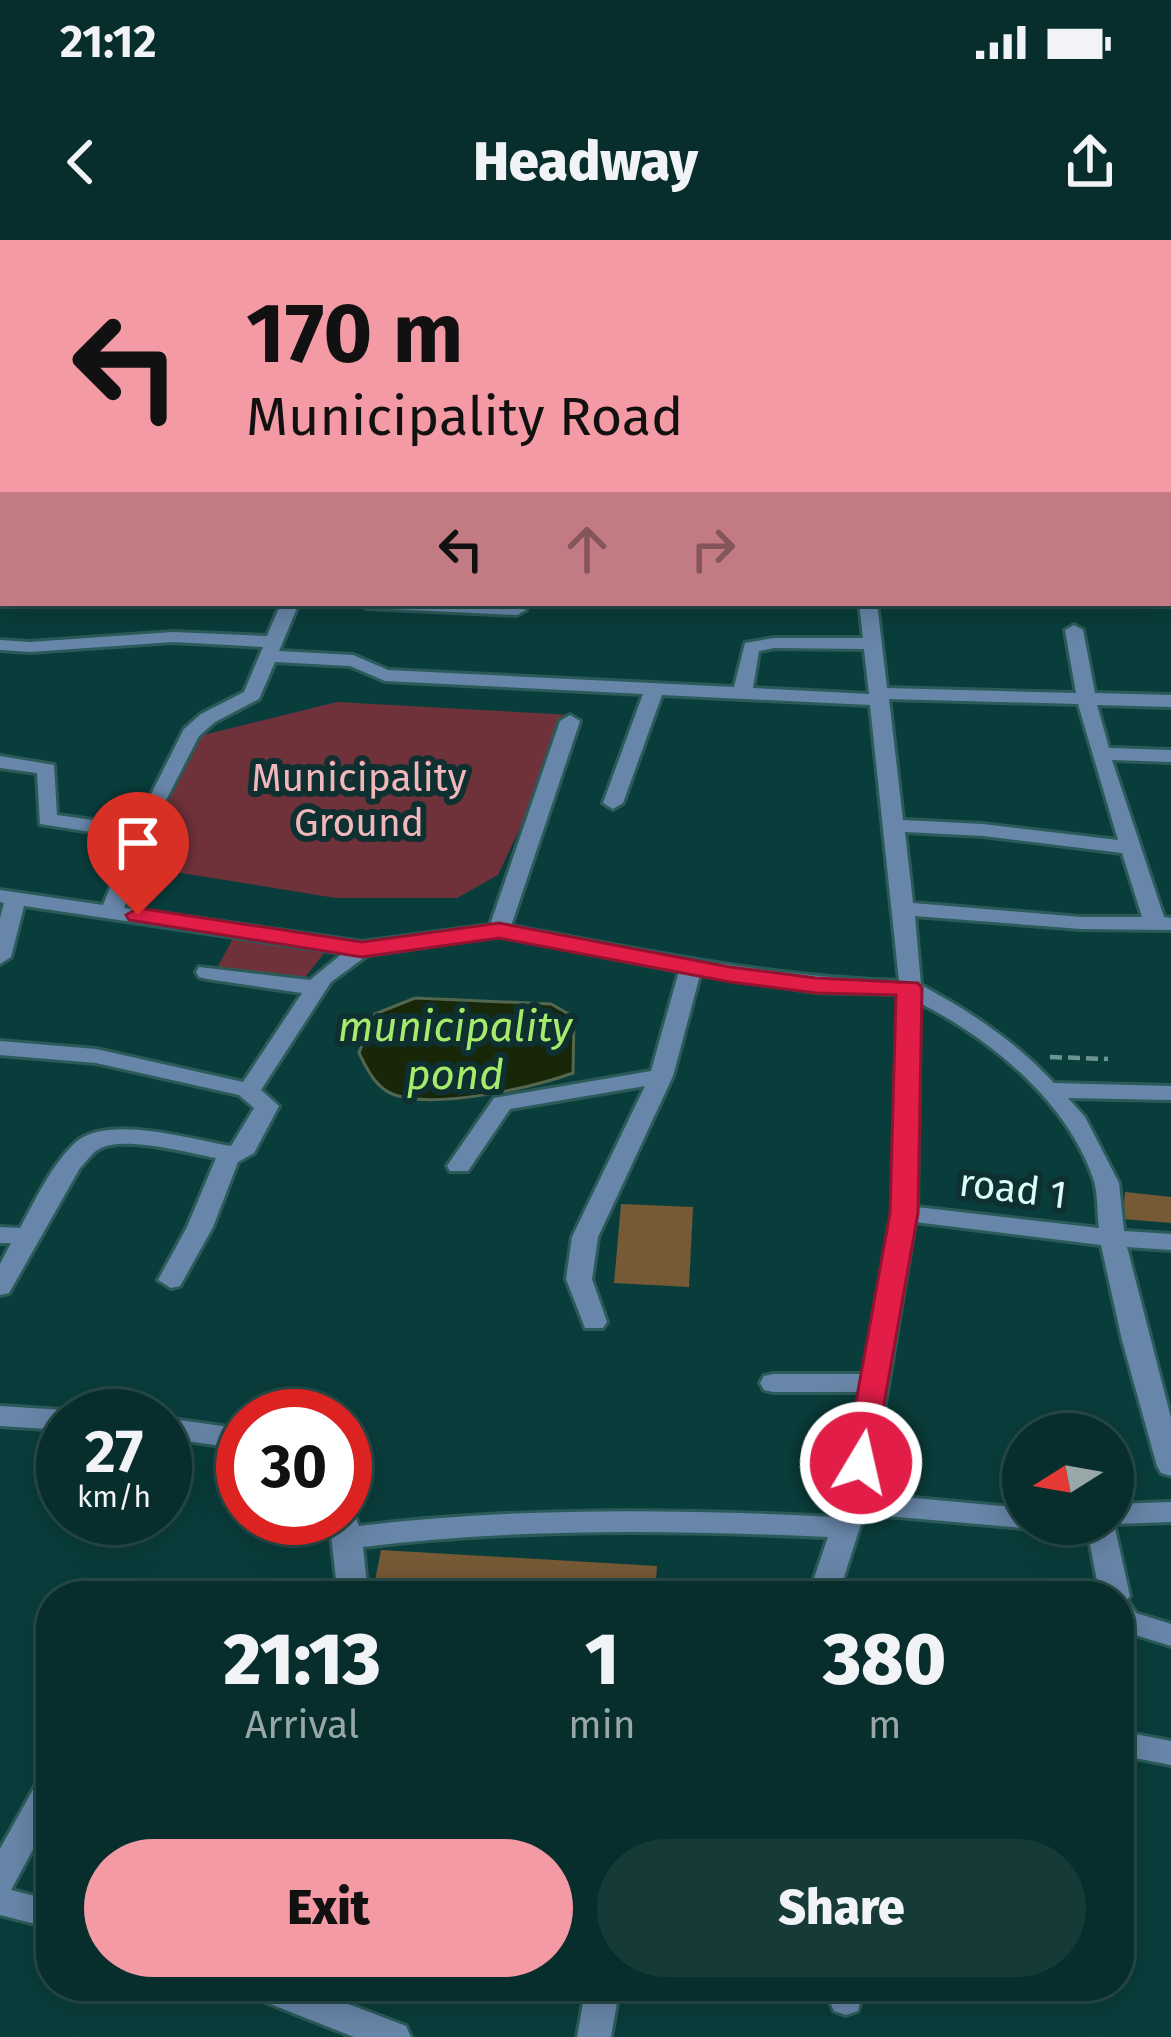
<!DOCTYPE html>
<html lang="en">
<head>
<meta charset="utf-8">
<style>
  :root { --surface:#072e2c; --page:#153a38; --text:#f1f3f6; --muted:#98a8a9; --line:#284a48; --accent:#f49aa4 }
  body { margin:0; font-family:"Fira Sans",sans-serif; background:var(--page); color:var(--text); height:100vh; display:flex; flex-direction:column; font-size:45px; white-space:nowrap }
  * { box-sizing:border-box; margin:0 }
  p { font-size:39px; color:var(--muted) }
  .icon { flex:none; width:66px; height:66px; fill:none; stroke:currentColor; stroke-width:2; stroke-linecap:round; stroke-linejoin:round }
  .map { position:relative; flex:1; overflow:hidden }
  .sheet { position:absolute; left:36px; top:1341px; width:1098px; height:420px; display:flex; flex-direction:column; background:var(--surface); border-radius:48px; box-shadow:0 6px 30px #0003,0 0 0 3px var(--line) }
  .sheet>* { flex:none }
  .hud { position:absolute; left:0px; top:0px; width:1173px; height:366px; box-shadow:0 6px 30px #0003,0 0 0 3px var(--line); background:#f49aa4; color:#111; overflow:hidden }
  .needle { width:78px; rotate:259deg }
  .fabs { position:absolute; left:1002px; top:1173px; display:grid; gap:24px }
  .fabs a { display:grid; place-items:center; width:132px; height:132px; border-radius:50%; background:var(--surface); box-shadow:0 6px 30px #0003,0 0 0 3px var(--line); font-size:60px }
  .speed { position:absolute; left:36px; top:1149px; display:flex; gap:24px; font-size:60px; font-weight:700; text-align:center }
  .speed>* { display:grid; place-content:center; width:156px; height:156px; border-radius:50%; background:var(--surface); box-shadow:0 6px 30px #0003,0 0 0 3px var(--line); line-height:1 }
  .speed small { font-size:30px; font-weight:400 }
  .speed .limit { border:18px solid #d22; background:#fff; color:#111 }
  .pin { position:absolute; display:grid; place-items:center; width:102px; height:102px; color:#fff; margin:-123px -51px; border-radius:50% 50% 50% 0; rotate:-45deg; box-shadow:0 0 12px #0007 }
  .pin .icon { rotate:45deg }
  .me { position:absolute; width:132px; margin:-66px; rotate:9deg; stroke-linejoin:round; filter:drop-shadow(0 0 9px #0008) }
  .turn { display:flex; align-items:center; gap:42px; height:252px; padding:0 48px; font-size:54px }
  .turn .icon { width:156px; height:156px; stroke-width:2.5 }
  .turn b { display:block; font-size:84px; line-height:102px }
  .lanes { display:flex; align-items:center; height:114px; padding:0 48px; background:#0003; justify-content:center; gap:60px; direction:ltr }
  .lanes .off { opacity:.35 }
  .eta { display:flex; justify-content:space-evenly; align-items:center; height:204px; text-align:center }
  .eta b { font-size:72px; font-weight:800; line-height:84px }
  .primary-button { display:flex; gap:24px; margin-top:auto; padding:24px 48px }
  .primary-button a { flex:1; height:138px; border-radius:72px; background:var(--accent); color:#111; font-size:48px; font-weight:800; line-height:138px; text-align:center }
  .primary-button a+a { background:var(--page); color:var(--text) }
  .status { display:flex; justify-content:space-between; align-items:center; height:84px; padding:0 60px; background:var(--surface); direction:ltr }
  .status svg { height:33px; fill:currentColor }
  header { display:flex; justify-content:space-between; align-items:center; height:156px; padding:0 48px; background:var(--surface); font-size:54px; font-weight:800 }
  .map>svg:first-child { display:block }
  .green { fill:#6f323b }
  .water { fill:#172708; stroke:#526650; stroke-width:3 }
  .building { fill:#765935 }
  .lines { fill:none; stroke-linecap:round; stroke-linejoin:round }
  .minor-casing { stroke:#2b5b59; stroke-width:6 }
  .primary-casing { stroke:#2b5b59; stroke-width:6 }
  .path { stroke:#6b9593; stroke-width:4.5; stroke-dasharray:12 6; stroke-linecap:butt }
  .minor { fill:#6886a9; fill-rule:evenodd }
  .primary { fill:#bcd4f1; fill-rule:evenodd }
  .route { fill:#e11d48; stroke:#92132f; stroke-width:3 }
  .labels { text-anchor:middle; stroke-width:12; stroke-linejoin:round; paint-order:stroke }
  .park-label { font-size:39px; fill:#f2b7bd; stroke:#0f3030 }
  .street-label { font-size:39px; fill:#dbfaf8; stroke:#0f3030 }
  .water-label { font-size:42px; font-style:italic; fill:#a7eb6d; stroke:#0f3030 }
</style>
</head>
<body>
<div class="status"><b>21:12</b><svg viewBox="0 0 49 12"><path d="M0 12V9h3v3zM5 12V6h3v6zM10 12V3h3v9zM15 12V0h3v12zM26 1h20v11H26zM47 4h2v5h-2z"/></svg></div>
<header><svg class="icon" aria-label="back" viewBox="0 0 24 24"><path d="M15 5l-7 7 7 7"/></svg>Headway<svg class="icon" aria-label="share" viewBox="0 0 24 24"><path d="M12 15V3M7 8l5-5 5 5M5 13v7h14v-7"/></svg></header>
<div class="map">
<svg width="1171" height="1797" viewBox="0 0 1171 1797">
  <rect width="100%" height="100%" fill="#093d3b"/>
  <path class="green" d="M 337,462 L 573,475 L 498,635 L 457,658 L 336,658 L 144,627 L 191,498 Z
    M 236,693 L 326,711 L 302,741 L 217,728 Z"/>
  <path class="water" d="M 415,758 L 551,764 L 574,777 L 573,833 C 531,848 437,869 395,855 C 376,849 367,829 359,813 L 375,774 Z"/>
  <path class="building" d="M 1125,952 L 1171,957 L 1171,983 L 1123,979 Z
    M 621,964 L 693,967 L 689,1047 L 614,1043 Z
    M 381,1310 L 657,1326 L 655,1356 L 375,1341 Z"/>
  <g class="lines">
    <defs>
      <path id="minor" d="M 235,0 L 249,0 L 234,3 Z
        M 474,0 L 488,0 L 489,3 L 475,3 Z
        M 546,0 L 597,0 L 600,3 L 549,3 Z
        M 618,0 L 632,0 L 632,3 L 618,3 Z
        M 0,55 L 3,55 L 3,63 L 0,63 Z
        M 1170,225 L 1171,225 L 1171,235 L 1170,235 Z
        M 281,363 L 299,363 L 279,411 L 353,415 L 388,430 L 734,447 L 745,403 L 774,398 L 863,398 L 859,363 L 877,363 L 887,448 L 1076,453 L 1065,390 L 1074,385 L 1083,390 L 1095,453 L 1171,455 L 1171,467 L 1097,465 L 1109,508 L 1171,510 L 1171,522 L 1112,520 L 1164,677 L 1171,678 L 1171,690 L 1081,689 L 915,676 L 921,745 C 971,772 1015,801 1054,843 L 1171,846 L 1171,860 L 1068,858 L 1085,877 L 1119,943 L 1124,991 L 1171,994 L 1171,1010 L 1127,1007 L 1171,1178 L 1171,1236 L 1161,1233 L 1157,1226 L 1122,1100 L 1101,1005 L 915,982 L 870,1254 L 1023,1268 L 1023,1284 L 1033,1285 L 1023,1288 L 864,1274 L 838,1356 L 808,1356 L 828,1297 C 673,1290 518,1288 363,1307 L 368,1356 L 338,1356 L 329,1278 L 345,1278 L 345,1268 L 353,1271 L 359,1286 C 518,1267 676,1269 835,1277 L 860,1152 L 773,1152 L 764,1150 L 760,1143 L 764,1136 L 773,1134 L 863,1134 L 892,973 L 898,754 L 816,752 L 700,735 L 673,836 L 598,997 L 592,1039 L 607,1082 L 603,1088 L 585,1088 L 566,1039 L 572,997 L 645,846 L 510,869 L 468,931 L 450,931 L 447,926 L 494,858 L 651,831 L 679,731 L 499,696 L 368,715 L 331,742 L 261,850 L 279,866 L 254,913 L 238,922 L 213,987 L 180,1046 L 171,1048 L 158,1040 L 187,987 L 216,918 C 188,913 126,896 101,908 C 92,912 87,921 80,928 L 9,1053 L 0,1055 L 0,1024 L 11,1003 L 0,1003 L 0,987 L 20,988 C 36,959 52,924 76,902 C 109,874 193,900 231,906 L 254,868 L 239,855 L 96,823 L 0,815 L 0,801 L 96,809 L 243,842 L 302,753 L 207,739 L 199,737 L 196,732 L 199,727 L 310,740 L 343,713 L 24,666 L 11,717 L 0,724 L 0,678 L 4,663 L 0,662 L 0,650 L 103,665 L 130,598 L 40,584 L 37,533 L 0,528 L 0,516 L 54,525 L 57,575 L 135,586 L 184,489 L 201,474 L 244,452 L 263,407 L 173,402 L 30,412 L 0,410 L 0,400 L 30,402 L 173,392 L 267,396 ZM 774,408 L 864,409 L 869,454 L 753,448 L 759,411 ZM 275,422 L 350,426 L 385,441 L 643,454 L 603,563 L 613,569 L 623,563 L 662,455 L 870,465 L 899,741 C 767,737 640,710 511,686 L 580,481 L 570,475 L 560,481 L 490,685 L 362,702 L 124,668 L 163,566 L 199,496 L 215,482 L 259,459 ZM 889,459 L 1078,464 L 1118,600 L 983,584 L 903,580 ZM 905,592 L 983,596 L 1122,613 L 1142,677 L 1081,677 L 913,663 ZM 920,763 C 992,800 1068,862 1094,941 C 1098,955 1097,974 1099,988 L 917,967 Z
        M 358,363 C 392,363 504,356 526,370 L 517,375 L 367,368 Z
        M 0,1166 L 63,1170 L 74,1176 L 63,1176 L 63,1190 L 0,1186 Z
        M 165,1178 L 243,1189 L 243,1209 L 165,1198 Z
        M 1171,1262 L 1171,1282 L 1114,1284 L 1130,1356 L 1127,1360 L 1136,1373 L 1171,1384 L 1171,1406 L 1119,1390 L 1119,1356 L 1100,1356 L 1086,1284 L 1113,1284 L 1113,1264 Z
        M 1119,1491 L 1171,1501 L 1171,1525 L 1119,1515 Z
        M 51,1533 L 51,1576 L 11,1650 L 51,1660 L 51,1688 L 0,1675 L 0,1609 L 40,1537 Z
        M 245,1746 L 301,1746 L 406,1786 L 411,1797 L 354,1797 L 250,1756 Z
        M 586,1746 L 620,1746 L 611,1797 L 577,1797 Z
        M 831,1746 L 865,1746 L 858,1771 L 846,1775 L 834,1771 L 829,1760 Z"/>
      <path id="primary" d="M 1170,110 L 1171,110 L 1171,122 L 1170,122 Z
        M 3,251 L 3,263 L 0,264 L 0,252 Z"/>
    </defs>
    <use href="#minor" class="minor-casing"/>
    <use href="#primary" class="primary-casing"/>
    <path class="path" d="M 1050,817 L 1108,819"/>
    <use href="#minor" class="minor"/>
    <use href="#primary" class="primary"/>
  </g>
  <path class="route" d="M 138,668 L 362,702 L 499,683 L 730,727 L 816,738 L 918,743 L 922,748 L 918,973 L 872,1231 L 850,1231 L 845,1223 L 890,973 L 896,755 L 816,753 L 730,742 L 499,698 L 362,717 L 129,680 L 126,675 Z"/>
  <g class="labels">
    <g class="park-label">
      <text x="359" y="551">Municipality<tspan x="359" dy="45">Ground</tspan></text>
    </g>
    <g class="street-label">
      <text transform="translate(1013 948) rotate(7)" y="14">road 1</text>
    </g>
    <g class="water-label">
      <text x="455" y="801">municipality<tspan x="455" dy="48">pond</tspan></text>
    </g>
  </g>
</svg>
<div class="fabs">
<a><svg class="needle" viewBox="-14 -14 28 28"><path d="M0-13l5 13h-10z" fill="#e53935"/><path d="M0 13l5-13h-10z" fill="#98a8a9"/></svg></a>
</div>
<div class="speed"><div>27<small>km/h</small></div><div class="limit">30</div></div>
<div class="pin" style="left:138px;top:675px;background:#d93025"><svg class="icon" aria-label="arrive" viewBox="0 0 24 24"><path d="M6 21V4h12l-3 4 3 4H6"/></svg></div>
<svg class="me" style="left:861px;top:1223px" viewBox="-20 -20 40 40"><circle r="17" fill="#e11d48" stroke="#fff" stroke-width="3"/><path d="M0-11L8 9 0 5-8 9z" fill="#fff"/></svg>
<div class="hud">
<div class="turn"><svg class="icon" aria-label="left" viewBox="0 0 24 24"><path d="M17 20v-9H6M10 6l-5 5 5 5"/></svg><div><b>170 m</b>Municipality Road</div></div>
<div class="lanes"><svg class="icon" aria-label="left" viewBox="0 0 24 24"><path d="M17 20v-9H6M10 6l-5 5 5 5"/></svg><svg class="icon off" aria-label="ahead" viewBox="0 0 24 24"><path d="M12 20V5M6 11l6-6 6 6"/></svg><svg class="icon off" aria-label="right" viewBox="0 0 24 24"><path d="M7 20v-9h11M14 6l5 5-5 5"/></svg></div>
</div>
<section class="sheet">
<div class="eta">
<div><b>21:13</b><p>Arrival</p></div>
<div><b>1</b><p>min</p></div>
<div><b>380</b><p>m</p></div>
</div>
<div class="primary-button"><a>Exit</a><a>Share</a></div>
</section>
</div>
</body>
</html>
